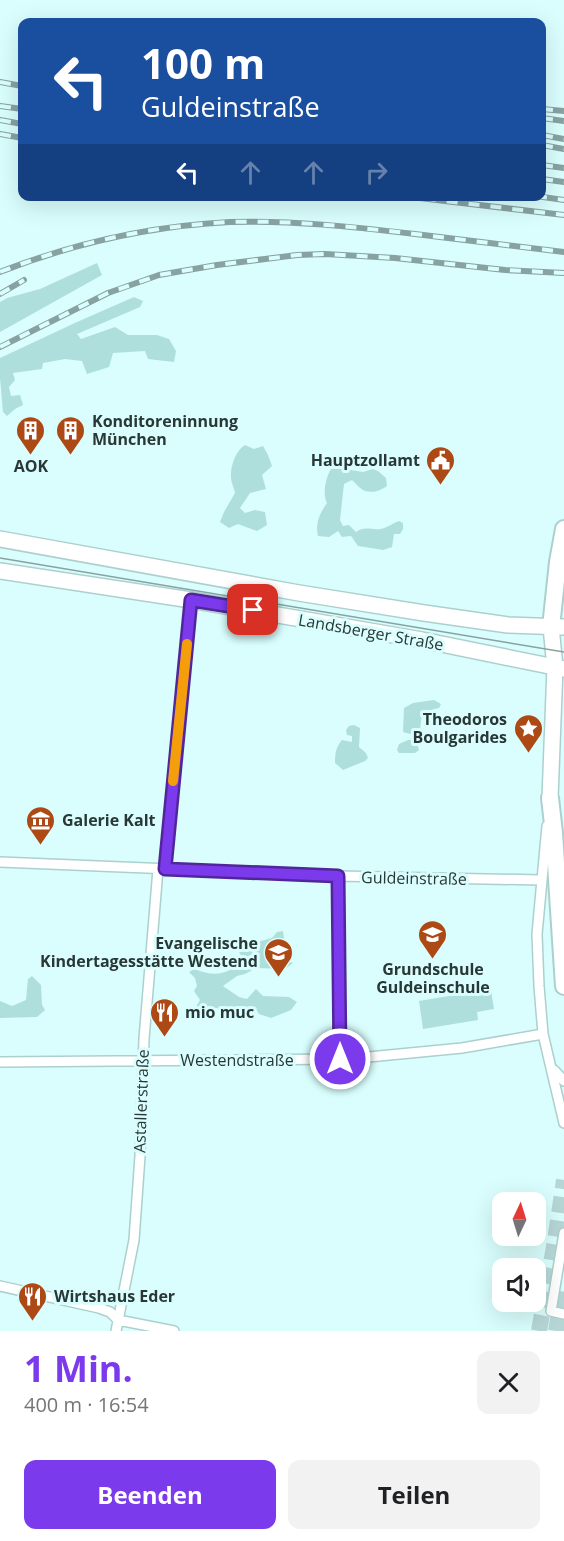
<!DOCTYPE html>
<html lang="de">
<head>
<meta charset="utf-8">
<style>
  :root { --surface:#fff; --page:#f2f2f2; --text:#202124; --muted:#757577; --accent:#7c3aed }
  body { margin:0; font-family:"Open Sans",sans-serif; background:var(--page); color:var(--text); height:100vh; display:flex; flex-direction:column; font-size:22px; white-space:nowrap }
  * { box-sizing:border-box; margin:0 }
  p { font-size:20px; color:var(--muted) }
  .icon { flex:none; width:33px; height:33px; fill:none; stroke:currentColor; stroke-width:2; stroke-linecap:round; stroke-linejoin:round }
  .map { position:relative; height:1331px; overflow:hidden }
  .drawer { display:flex; flex-direction:column; background:var(--surface); flex:1 }
  .drawer>* { flex:none }
  .hud { position:absolute; left:18px; top:18px; width:528px; height:183px; border-radius:12px; box-shadow:0 6px 24px #0002; background:#1a4fa0; color:#fff; overflow:hidden }
  .needle { width:39px; rotate:4deg }
  .fabs { position:absolute; left:492px; top:1192px; display:grid; gap:12px }
  .fabs a { display:grid; place-items:center; width:54px; height:54px; border-radius:12px; background:var(--surface); box-shadow:0 6px 24px #0002; font-size:30px }
  .pin { position:absolute; display:grid; place-items:center; width:51px; height:51px; color:#fff; margin:-26px; border-radius:12px; box-shadow:0 3px 9px #0006 }
  .me { position:absolute; width:66px; margin:-33px; rotate:0deg; stroke-linejoin:round; filter:drop-shadow(0 0 4px #0008) }
  .turn { display:flex; align-items:center; gap:21px; height:126px; padding:0 24px; font-size:27px }
  .turn .icon { width:78px; height:78px; stroke-width:2.5 }
  .turn b { display:block; font-size:42px; line-height:51px }
  .lanes { display:flex; align-items:center; height:57px; padding:0 24px; background:#0003; justify-content:center; gap:30px; direction:ltr }
  .lanes .off { opacity:.35 }
  .round { display:grid; place-items:center; flex:none; width:63px; height:63px; border-radius:12px; background:var(--page) }
  .overview { display:flex; align-items:center; justify-content:space-between; height:102px; padding:0 24px }
  h1 { font-size:36px; font-weight:700; line-height:45px; color:var(--accent) }
  .cta { display:flex; gap:12px; margin-top:auto; padding:12px 24px }
  .cta a { flex:1; height:69px; border-radius:12px; background:var(--accent); color:#fff; font-size:24px; font-weight:700; line-height:69px; text-align:center }
  .cta a+a { background:var(--page); color:var(--text) }
  .map>svg:first-child { display:block }
  .green { fill:#aedfdd }
  .lines { fill:none; stroke-linecap:round; stroke-linejoin:round }
  .trunk-tunnel { stroke:#b6d6d5; stroke-width:16; stroke-dasharray:16 8; stroke-linecap:butt }
  .minor-casing { stroke:#acd0ce; stroke-width:12 }
  .primary-casing { stroke:#acd0ce; stroke-width:18 }
  .trunk-casing { stroke:#acd0ce; stroke-width:20 }
  .minor { stroke:#fff; stroke-width:9 }
  .primary { stroke:#fff; stroke-width:15 }
  .trunk { stroke:#fff; stroke-width:16 }
  .tram { stroke:#87a2a1; stroke-width:1.5 }
  .rail-casing { stroke:#87a2a1; stroke-width:6 }
  .rail { stroke:#d9fefd; stroke-width:4; stroke-dasharray:11; stroke-linecap:butt }
  .route-casing { stroke:#51269a; stroke-width:15 }
  .route { stroke:#7c3aed; stroke-width:10 }
  .slow { stroke:#f59e0b; stroke-width:10 }
  .labels { text-anchor:middle; stroke-width:6; stroke-linejoin:round; paint-order:stroke }
  .poi-label { font-size:16px; font-weight:bold; fill:#293737; stroke:#d9fefd; text-anchor:start }
  .street-label { font-size:16px; fill:#293737; stroke:#d9fefd }
</style>
</head>
<body>
<div class="map">
<svg width="564" height="1331" viewBox="0 0 564 1331">
  <rect width="100%" height="100%" fill="#d9fefd"/>
  <path class="green" d="M 97,263 L 102,275 L 0,332 L 0,302 L 7,298 L 40,289 Z
    M 134,297 L 143,301 L 140,307 L 77,334 L 81,339 L 115,327 L 128,335 L 157,335 L 169,339 L 176,351 L 174,362 L 148,359 L 145,351 L 113,353 L 109,367 L 87,374 L 82,361 L 65,359 L 43,363 L 42,369 L 13,373 L 15,380 L 9,387 L 11,396 L 20,395 L 23,405 L 15,409 L 7,416 L 3,412 L 0,378 L 0,358 L 77,322 Z
    M 245,445 L 254,449 L 263,446 L 268,455 L 272,466 L 262,475 L 266,489 L 250,493 L 240,508 L 245,513 L 255,510 L 265,512 L 267,525 L 257,531 L 238,524 L 229,528 L 220,522 L 224,512 L 235,493 C 234,488 231,482 231,477 C 230,467 236,450 245,445 Z
    M 339,468 L 363,472 L 373,469 L 378,471 L 386,478 L 387,486 C 379,492 367,495 359,487 C 356,485 355,482 352,480 L 344,484 L 340,520 L 343,526 L 349,525 L 356,532 C 364,526 371,530 380,529 C 388,528 392,523 399,521 L 403,523 L 403,529 L 400,534 L 394,534 L 392,547 L 383,550 L 358,546 L 351,536 L 342,537 L 338,531 L 329,537 L 318,536 C 315,523 320,513 327,503 C 322,494 326,477 331,469 Z
    M 434,700 L 441,704 L 439,708 L 422,712 L 420,731 L 418,736 L 420,739 L 417,744 L 419,750 L 415,753 L 399,753 L 397,750 L 399,744 L 408,740 L 416,739 L 414,735 L 403,732 L 404,708 L 413,703 Z
    M 354,725 L 360,728 L 359,747 L 366,753 L 368,758 L 365,761 L 343,770 L 335,763 C 335,753 336,747 342,740 L 352,742 L 352,736 L 347,735 L 346,730 L 349,726 Z
    M 283,931 L 284,938 L 280,957 L 293,963 L 285,969 L 256,968 L 245,974 L 237,976 L 223,986 L 239,997 L 247,999 L 256,989 L 263,996 L 289,997 L 297,1002 L 291,1010 L 271,1018 L 259,1014 L 255,1008 L 251,1008 L 242,1018 L 230,1017 L 217,1008 L 213,1008 L 207,1015 L 198,1016 L 194,1010 L 200,1000 L 194,991 L 197,986 L 195,978 L 189,972 L 194,969 C 215,977 225,975 243,962 C 242,954 237,952 236,943 L 244,941 L 251,951 L 257,942 L 272,938 L 277,932 Z
    M 32,976 L 41,985 L 42,1005 L 45,1010 L 37,1017 L 0,1018 L 0,1001 L 12,1006 L 26,1000 L 28,979 Z
    M 490,984 L 494,1009 L 477,1012 L 478,1020 L 423,1029 L 419,1001 L 473,992 L 473,987 Z"/>
  <g class="lines">
    <path class="trunk-tunnel" d="M 539,1331 L 555,1241 L 564,1180
      M 556,1331 L 564,1285"/>
    <defs>
      <path id="minor" d="M 547,826 L 537,934 L 539,986 L 543,1034 L 564,1123
        M 0,862 L 338,876 L 541,880
        M 165,869 L 191,600
        M 338,876 L 340,1059
        M 0,1062 L 348,1059 L 462,1048 L 543,1034
        M 554,1070 L 564,1081
        M 564,1233 L 551,1311 L 564,1314
        M 0,1286 L 99,1308 L 110,1312 L 118,1320 L 174,1331
        M 116,1331 L 134,1240 L 140,1156 L 144,1039 L 158,869"/>
      <path id="primary" d="M 0,539 L 299,593 L 424,613 L 508,625 L 564,627
        M 0,571 L 191,600 L 422,640 L 564,669
        M 550,798 L 555,667 L 551,627"/>
      <path id="trunk" d="M 551,627 L 558,562 L 564,529
        M 550,798 L 554,833 L 564,986"/>
    </defs>
    <use href="#minor" class="minor-casing"/>
    <use href="#primary" class="primary-casing"/>
    <use href="#trunk" class="trunk-casing"/>
    <use href="#minor" class="minor"/>
    <use href="#primary" class="primary"/>
    <use href="#trunk" class="trunk"/>
    <path class="tram" d="M 0,558 L 564,652"/>
    <defs>
      <path id="rail" d="M 0,82 L 22,86
        M 0,106 L 22,109
        M 542,109 L 564,111
        M 542,118 L 564,121
        M 0,120 L 22,124
        M 0,134 L 22,138
        M 542,135 L 564,139
        M 542,145 L 564,149
        M 542,165 L 564,168
        M 542,179 L 564,182
        M 403,196 L 564,215
        M 536,196 L 564,200
        M 0,272 C 74,243 150,226 230,222 C 292,220 354,227 415,234 C 465,240 514,246 564,252
        M 0,294 L 24,280
        M 0,347 L 108,293 L 159,275 L 217,265 L 297,255 L 325,254 L 395,258 L 505,270 L 564,273"/>
    </defs>
    <use href="#rail" class="rail-casing"/>
    <use href="#rail" class="rail"/>
  </g>
  <g class="lines">
    <defs>
      <path id="route" d="M 253,610 L 191,600 L 165,869 L 338,876 L 340,1059"/>
    </defs>
    <use href="#route" class="route-casing"/>
    <use href="#route" class="route"/>
    <path class="slow" d="M 173,781 L 187,644"/>
  </g>
  <defs>
    <symbol id="building-pin" viewBox="-11 -11 22 30"><path d="M0 17L-7.5 6A9.5 9.5 0 1 1 7.5 6Z" fill="#ad4915" stroke="#d9fefd"/><path d="M-4-6H4V6H1V3H-1V6H-4ZM-2.5-4.3h1.7v1.8h-1.7ZM.8-4.3h1.7v1.8H.8ZM-2.5-1h1.7V.8h-1.7ZM.8-1h1.7V.8H.8Z" fill="#fff"/></symbol>
    <symbol id="civic-pin" viewBox="-11 -11 22 30"><path d="M0 17L-7.5 6A9.5 9.5 0 1 1 7.5 6Z" fill="#ad4915" stroke="#d9fefd"/><path d="M-.6-6.5H3V-4.5H.6V-3L4-1V1h2V6H-6V1h2V-1L-.6-3ZM-1.2 2.5V6h2.4V2.5Z" fill="#fff"/></symbol>
    <symbol id="sight-pin" viewBox="-11 -11 22 30"><path d="M0 17L-7.5 6A9.5 9.5 0 1 1 7.5 6Z" fill="#ad4915" stroke="#d9fefd"/><path d="M0-6L1.8-2.2L6-1.7L2.9 1.2L3.7 5.4L0 3.3L-3.7 5.4L-2.9 1.2L-6-1.7L-1.8-2.2Z" fill="#fff"/></symbol>
    <symbol id="museum-pin" viewBox="-11 -11 22 30"><path d="M0 17L-7.5 6A9.5 9.5 0 1 1 7.5 6Z" fill="#ad4915" stroke="#d9fefd"/><path d="M0-6L6-3V-2H-6V-3ZM-5-1h2V3h-2ZM-1-1h2V3h-2ZM3-1h2V3H3ZM-6 4H6V6H-6Z" fill="#fff"/></symbol>
    <symbol id="school-pin" viewBox="-11 -11 22 30"><path d="M0 17L-7.5 6A9.5 9.5 0 1 1 7.5 6Z" fill="#ad4915" stroke="#d9fefd"/><path d="M0-5L7-2L0 1L-7-2ZM-4 1L0 2.5L4 1V4Q0 6-4 4Z" fill="#fff"/></symbol>
    <symbol id="restaurant-pin" viewBox="-11 -11 22 30"><path d="M0 17L-7.5 6A9.5 9.5 0 1 1 7.5 6Z" fill="#ad4915" stroke="#d9fefd"/><path d="M-5-6h1v4h1v-4h1v4h1v-4h1v5L-1.5 .5V6h-2V.5L-5-1ZM5-6V6H3V1.5H1.5Q1.5-4 5-6Z" fill="#fff"/></symbol>
  </defs>
  <g fill-rule="evenodd">
    <use href="#building-pin" x="14" y="414" width="33" height="45"/>
    <use href="#building-pin" x="54" y="414" width="33" height="45"/>
    <use href="#civic-pin" x="424" y="444" width="33" height="45"/>
    <use href="#sight-pin" x="512" y="712" width="33" height="45"/>
    <use href="#museum-pin" x="24" y="804" width="33" height="45"/>
    <use href="#school-pin" x="416" y="918" width="33" height="45"/>
    <use href="#school-pin" x="262" y="936" width="33" height="45"/>
    <use href="#restaurant-pin" x="148" y="996" width="33" height="45"/>
    <use href="#restaurant-pin" x="16" y="1280" width="33" height="45"/>
  </g>
  <g class="labels">
    <g class="poi-label">
      <text x="92" y="427">Konditoreninnung<tspan x="92" dy="18">München</tspan></text>
      <text x="420" y="466" text-anchor="end">Hauptzollamt</text>
      <text x="31" y="472" text-anchor="middle">AOK</text>
      <text x="507" y="725" text-anchor="end">Theodoros<tspan x="507" dy="18">Boulgarides</tspan></text>
      <text x="62" y="826">Galerie Kalt</text>
      <text x="258" y="949" text-anchor="end">Evangelische<tspan x="258" dy="18">Kindertagesstätte Westend</tspan></text>
      <text x="433" y="975" text-anchor="middle">Grundschule<tspan x="433" dy="18">Guldeinschule</tspan></text>
      <text x="185" y="1018">mio muc</text>
      <text x="54" y="1302">Wirtshaus Eder</text>
    </g>
    <g class="street-label">
      <text transform="translate(371 632) rotate(10)" y="6">Landsberger Straße</text>
      <text transform="translate(414 878) rotate(1)" y="6">Guldeinstraße</text>
      <text x="237" y="1066">Westendstraße</text>
      <text transform="translate(141 1101) rotate(-88)" y="6">Astallerstraße</text>
    </g>
  </g>
</svg>
<div class="fabs">
<a><svg class="needle" viewBox="-14 -14 28 28"><path d="M0-13l5 13h-10z" fill="#e53935"/><path d="M0 13l5-13h-10z" fill="#757577"/></svg></a>
<a><svg class="icon" aria-label="sound" viewBox="0 0 24 24"><path d="M4 9h4l5-4v14l-5-4H4zM17 9q2 3 0 6"/></svg></a>
</div>
<div class="pin" style="left:253px;top:610px;background:#d93025"><svg class="icon" aria-label="arrive" viewBox="0 0 24 24"><path d="M6 21V4h12l-3 4 3 4H6"/></svg></div>
<svg class="me" style="left:340px;top:1059px" viewBox="-20 -20 40 40"><circle r="17" fill="#7c3aed" stroke="#fff" stroke-width="3"/><path d="M0-11L8 9 0 5-8 9z" fill="#fff"/></svg>
<div class="hud">
<div class="turn"><svg class="icon" aria-label="left" viewBox="0 0 24 24"><path d="M17 20v-9H6M10 6l-5 5 5 5"/></svg><div><b>100 m</b>Guldeinstraße</div></div>
<div class="lanes"><svg class="icon" aria-label="left" viewBox="0 0 24 24"><path d="M17 20v-9H6M10 6l-5 5 5 5"/></svg><svg class="icon off" aria-label="ahead" viewBox="0 0 24 24"><path d="M12 20V5M6 11l6-6 6 6"/></svg><svg class="icon off" aria-label="ahead" viewBox="0 0 24 24"><path d="M12 20V5M6 11l6-6 6 6"/></svg><svg class="icon off" aria-label="right" viewBox="0 0 24 24"><path d="M7 20v-9h11M14 6l5 5-5 5"/></svg></div>
</div>
</div>
<section class="drawer">
<div class="overview"><div><h1>1 Min.</h1><p>400 m · 16:54</p></div><a class="round"><svg class="icon" aria-label="close" viewBox="0 0 24 24"><path d="M6 6l12 12M18 6L6 18"/></svg></a></div>
<div class="cta"><a>Beenden</a><a>Teilen</a></div>
</section>
</body>
</html>
